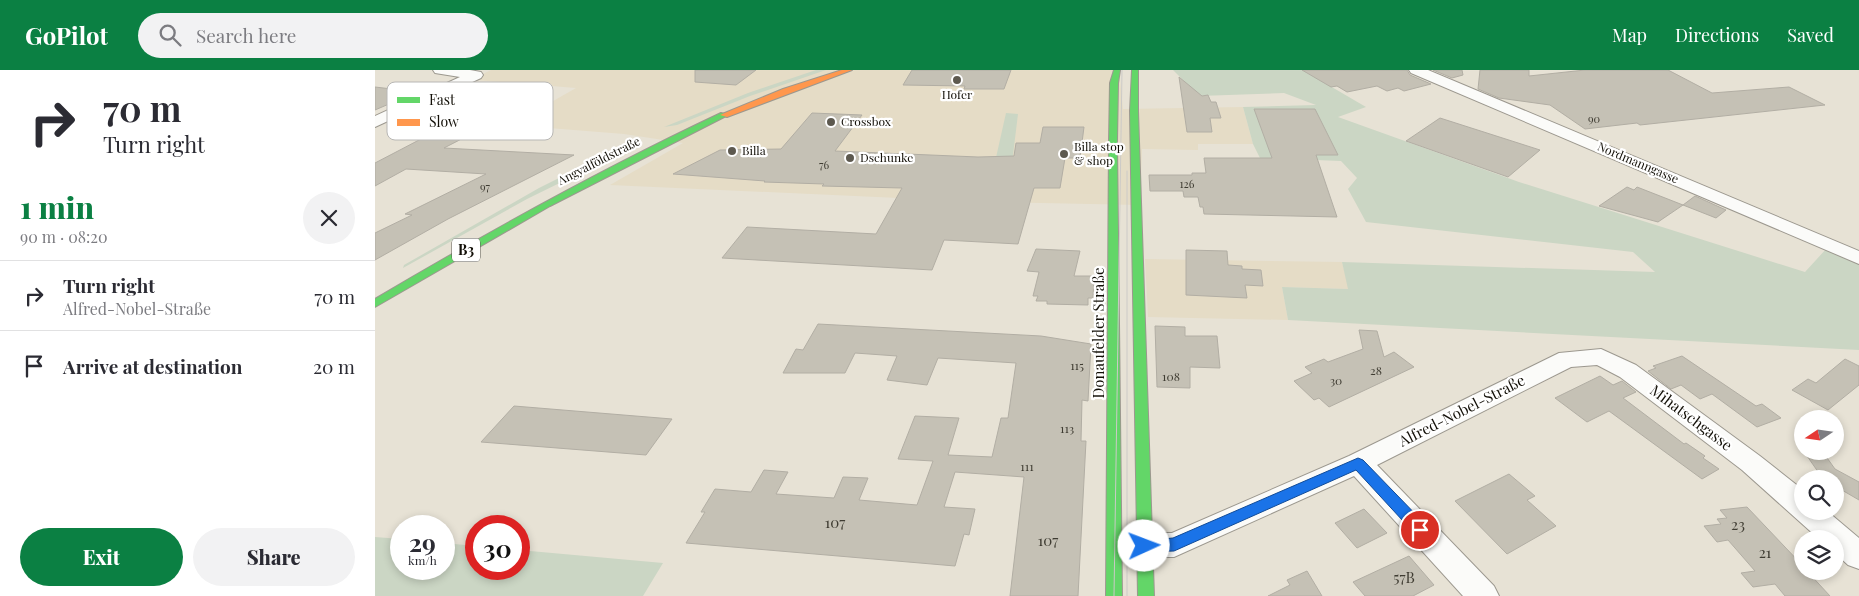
<!DOCTYPE html>
<html lang="en">
<head>
<meta charset="utf-8">
<style>
  :root { --surface:#fff; --page:#f2f2f3; --text:#2b2b33; --muted:#7c7c81; --line:#e1e1e2; --accent:#0b8043 }
  body { margin:0; font-family:"Playfair Display",serif; background:var(--page); color:var(--text); height:100vh; display:flex; flex-direction:column; font-size:19px; white-space:nowrap }
  * { box-sizing:border-box; margin:0 }
  p { font-size:16px; color:var(--muted) }
  .icon { flex:none; width:28px; height:28px; fill:none; stroke:currentColor; stroke-width:2; stroke-linecap:round; stroke-linejoin:round }
  .map { position:relative; flex:1; overflow:hidden }
  .sheet { display:flex; flex-direction:column; background:var(--surface); width:375px }
  .sheet>* { flex:none }
  .hud { background:#fff; color:var(--text); overflow:hidden }
  .needle { width:32px; rotate:257deg }
  .buttons { position:absolute; left:1419px; top:340px; display:grid; gap:10px }
  .buttons a { display:grid; place-items:center; width:50px; height:50px; border-radius:50%; background:var(--surface); box-shadow:0 2px 8px #0003; font-size:25px }
  .speed { position:absolute; left:15px; top:445px; display:flex; gap:10px; font-size:25px; font-weight:700; text-align:center }
  .speed>* { display:grid; place-content:center; width:65px; height:65px; border-radius:50%; background:var(--surface); box-shadow:0 2px 8px #0003; line-height:1 }
  .speed small { font-size:12px; font-weight:400 }
  .speed .limit { border:8px solid #d22; background:#fff; color:#111 }
  .pin { position:absolute; display:grid; place-items:center; width:42px; height:42px; color:#fff; margin:-21px; border:2px solid #fff; border-radius:50%; box-shadow:0 1px 5px #0007 }
  .me { position:absolute; width:55px; margin:-28px; rotate:88deg; stroke-linejoin:round; filter:drop-shadow(0 0 4px #0008) }
  .turn { display:flex; align-items:center; gap:18px; height:105px; padding:0 20px; font-size:22px }
  .turn .icon { width:65px; height:65px; stroke-width:2.5 }
  .turn b { display:block; font-size:35px; line-height:42px }
  .round { display:grid; place-items:center; flex:none; width:52px; height:52px; border-radius:26px; background:var(--page) }
  .headline { display:flex; align-items:center; justify-content:space-between; height:85px; padding:0 20px }
  h1 { font-size:30px; font-weight:800; line-height:38px; color:var(--accent) }
  .action { display:flex; gap:10px; margin-top:auto; padding:10px 20px }
  .action a { flex:1; height:58px; border-radius:30px; background:var(--accent); color:#fff; font-size:20px; font-weight:800; line-height:58px; text-align:center }
  .action a+a { background:var(--page); color:var(--text) }
  ul { padding:0; list-style:none }
  li { display:flex; align-items:center; gap:15px; height:70px; padding:0 20px; border-top:1px solid var(--line) }
  li div { flex:1 }
  li b { display:block; font-size:19px }
  li em { font-style:normal }
  header { display:flex; align-items:center; gap:30px; box-sizing:border-box; height:70px; padding:0 25px; background:var(--accent); color:#fff }
  header strong { font-size:24px }
  nav { display:flex; gap:28px; margin-inline-start:auto; font-size:18px }
  .search { width:350px; height:45px; background:var(--page); display:flex; align-items:center; gap:12px; box-sizing:border-box; padding:0 18px; border-radius:28px; color:var(--muted); font-size:19px }
  main { display:flex; flex:1; min-height:0 }
  .map>svg:first-child { display:block }
  .built { fill:#e5dcc6 }
  .green { fill:#cbd6c4 }
  .building { fill:#c5c1b5; stroke:#b2aea4 }
  .lines { fill:none; stroke-linecap:round; stroke-linejoin:round }
  .street-casing { stroke:#9c988f; stroke-width:2 }
  .fast-casing { stroke:#9c988f; stroke-width:2 }
  .slow-casing { stroke:#9c988f; stroke-width:2 }
  .street { fill:#fbfbf9; fill-rule:evenodd }
  .fast { fill:#63d668; fill-rule:evenodd }
  .slow { fill:#ff974d; fill-rule:evenodd }
  .tram { stroke:#cccac7; stroke-width:1 }
  .route { fill:#1a73e8; stroke:#114b97 }
  .poi-dot { fill:#5d594f; stroke:#fff; stroke-width:2 }
  .labels { text-anchor:middle; stroke-width:4.5; stroke-linejoin:round; paint-order:stroke }
  .far-number-label { font-size:11px; fill:#3f3c32 }
  .far-poi-label { font-size:12px; fill:#120f07; stroke:#fff; text-anchor:start }
  .far-street-label { font-size:12px; fill:#120f07; stroke:#fff }
  .number-label { font-size:12px; fill:#3f3c32 }
  .shield { fill:#fff; stroke:#595751; stroke-width:1 }
  .shield-label { font-size:14px; font-weight:bold; fill:#120f07 }
  .street-label { font-size:15px; fill:#120f07; stroke:#fff }
  .near-number-label { font-size:15px; fill:#3f3c32 }
  .key { fill:#fff; stroke:#b8b7b5; stroke-width:1 }
  .key-label { font-size:14px; fill:#120f07 }
</style>
</head>
<body>
<header>
<strong>GoPilot</strong>
<div class="search"><svg class="icon" aria-label="search" viewBox="0 0 24 24"><circle cx="10" cy="10" r="6"/><path d="M15 15l6 6"/></svg>Search here</div>
<nav><a>Map</a><a>Directions</a><a>Saved</a></nav>
</header>
<main>
<section class="sheet">
<div class="hud">
<div class="turn"><svg class="icon" aria-label="right" viewBox="0 0 24 24"><path d="M7 20v-9h11M14 6l5 5-5 5"/></svg><div><b>70 m</b>Turn right</div></div>
</div>
<div class="headline"><div><h1>1 min</h1><p>90 m · 08:20</p></div><a class="round"><svg class="icon" aria-label="close" viewBox="0 0 24 24"><path d="M6 6l12 12M18 6L6 18"/></svg></a></div>
<ul>
<li><svg class="icon" aria-label="right" viewBox="0 0 24 24"><path d="M7 20v-9h11M14 6l5 5-5 5"/></svg><div><b>Turn right</b><p>Alfred-Nobel-Straße</p></div><em>70 m</em></li>
<li><svg class="icon" aria-label="arrive" viewBox="0 0 24 24"><path d="M6 21V4h12l-3 4 3 4H6"/></svg><div><b>Arrive at destination</b></div><em>20 m</em></li>
</ul>
<div class="action"><a>Exit</a><a>Share</a></div>
</section>
<div class="map">
<svg width="1484" height="526" viewBox="0 0 1484 526">
  <rect width="100%" height="100%" fill="#e7e2d5"/>
  <path class="built" d="M 116,0 L 744,0 L 748,39 L 868,37 L 878,74 L 823,74 L 823,80 L 767,79 L 765,135 L 611,132 L 235,115 L 308,73 L 249,64 L 136,55 L 201,18 L 101,10 L 108,6 L 106,5 Z
    M 770,189 L 967,192 L 974,219 L 907,217 L 913,250 L 773,247 Z"/>
  <path class="green" d="M 441,0 L 451,0 L 375,26 L 302,55 L 289,57 L 373,23 Z
    M 798,0 L 931,0 L 931,2 L 991,37 L 963,47 L 1144,112 L 1430,202 L 1452,178 L 1484,192 L 1484,280 L 913,250 L 907,217 L 973,219 L 967,192 L 1280,202 L 1258,182 L 991,152 L 973,119 L 982,108 L 966,91 L 885,88 L 878,74 L 868,37 L 941,35 L 909,23 L 824,26 Z
    M 631,43 L 643,44 L 637,93 L 620,92 Z
    M 256,72 L 264,72 L 258,77 L 152,129 L 28,198 L 29,195 L 164,118 Z
    M 0,467 L 26,469 L 26,499 L 69,499 L 69,473 L 101,476 L 101,499 L 144,499 L 144,480 L 288,493 L 268,526 L 0,526 Z"/>
  <path class="building" d="M 320,0 L 381,0 L 361,15 L 320,12 Z
    M 537,0 L 636,0 L 629,19 L 589,19 L 590,16 L 528,15 Z
    M 927,0 L 1032,0 L 1035,5 L 1056,14 L 1029,21 L 1023,18 L 1012,21 L 1002,16 L 972,22 L 962,16 L 956,17 Z
    M 1058,0 L 1087,0 L 1088,5 L 1077,8 Z
    M 1105,0 L 1154,0 L 1154,6 L 1210,0 L 1293,0 L 1337,23 L 1414,17 L 1450,35 L 1265,55 L 1262,53 L 1210,59 L 1175,35 L 1124,28 L 1103,19 Z
    M 804,7 L 827,26 L 833,25 L 836,32 L 841,32 L 846,48 L 835,48 L 837,62 L 812,62 Z
    M 0,17 L 42,22 L 0,40 Z
    M 879,39 L 940,39 L 963,85 L 941,85 L 962,147 L 829,144 L 828,137 L 825,137 L 823,127 L 809,127 L 808,121 L 775,121 L 774,105 L 817,105 L 817,103 L 831,103 L 829,88 L 897,88 Z
    M 437,43 L 487,45 L 460,81 L 603,87 L 639,86 L 641,73 L 665,73 L 668,57 L 709,57 L 705,88 L 690,88 L 685,118 L 659,118 L 643,174 L 569,170 L 557,200 L 347,188 L 372,157 L 501,164 L 527,118 L 447,116 L 449,114 L 389,112 L 390,111 L 298,104 L 345,80 L 406,79 Z
    M 1065,48 L 1165,80 L 1133,107 L 1031,71 Z
    M 67,58 L 100,62 L 69,78 L 199,85 L 73,149 L 0,190 L 0,163 L 37,145 L 30,144 L 111,104 L 31,99 L 0,116 L 0,93 Z
    M 1252,117 L 1259,120 L 1262,117 L 1308,135 L 1283,152 L 1224,136 Z
    M 1320,126 L 1351,140 L 1341,148 L 1308,135 Z
    M 661,179 L 705,181 L 699,206 L 719,206 L 718,228 L 713,228 L 713,235 L 672,234 L 672,231 L 661,231 L 663,226 L 658,226 L 664,202 L 652,201 Z
    M 811,180 L 852,181 L 853,195 L 867,196 L 867,199 L 886,200 L 888,216 L 870,215 L 872,228 L 811,225 Z
    M 443,254 L 666,266 L 716,274 L 713,331 L 707,330 L 706,371 L 711,371 L 703,526 L 635,526 L 649,407 L 580,402 L 569,437 L 600,439 L 594,465 L 589,464 L 580,496 L 311,473 L 330,442 L 326,442 L 340,419 L 376,422 L 389,400 L 413,402 L 401,424 L 459,428 L 468,407 L 493,408 L 484,430 L 542,435 L 558,391 L 523,389 L 540,346 L 584,348 L 573,385 L 617,387 L 626,348 L 633,348 L 641,293 L 563,288 L 552,315 L 512,310 L 522,286 L 480,283 L 470,303 L 408,303 L 421,279 L 428,280 Z
    M 780,256 L 810,257 L 810,266 L 842,266 L 845,298 L 815,297 L 815,318 L 782,317 Z
    M 984,260 L 1002,261 L 1009,287 L 1019,282 L 1039,297 L 954,337 L 944,328 L 939,330 L 919,311 L 937,303 L 930,297 L 949,289 L 953,292 L 988,279 Z
    M 1307,286 L 1381,336 L 1387,334 L 1406,348 L 1382,357 L 1337,324 L 1325,329 L 1306,315 L 1296,319 L 1273,301 L 1281,298 L 1278,296 Z
    M 1470,289 L 1484,296 L 1484,315 L 1453,340 L 1417,320 L 1433,309 L 1441,313 Z
    M 1225,306 L 1238,315 L 1247,311 L 1261,322 L 1248,328 L 1309,374 L 1311,373 L 1330,386 L 1328,388 L 1344,399 L 1327,409 L 1234,341 L 1212,352 L 1180,328 Z
    M 139,336 L 297,349 L 271,385 L 106,372 Z
    M 1430,383 L 1450,385 L 1460,399 L 1484,412 L 1484,430 L 1460,416 L 1460,409 L 1448,409 Z
    M 1134,404 L 1160,426 L 1152,430 L 1181,456 L 1132,484 L 1080,431 Z
    M 1372,437 L 1428,496 L 1428,501 L 1432,501 L 1455,526 L 1410,526 L 1400,514 L 1378,517 L 1366,503 L 1380,501 L 1353,470 L 1342,472 L 1329,456 L 1346,454 L 1342,449 L 1352,448 L 1345,440 Z
    M 989,439 L 1012,463 L 982,478 L 960,453 Z
    M 1034,486 L 1059,515 L 1038,526 L 990,526 L 978,512 Z
    M 932,501 L 947,526 L 893,526 L 915,515 L 912,510 Z"/>
  <g class="lines">
    <defs>
      <path id="street" d="M 58,0 L 95,0 L 106,2 L 108,5 L 106,8 L 0,57 L 0,46 L 85,7 L 60,3 Z
        M 1034,0 L 1053,0 L 1484,181 L 1484,194 L 1036,3 Z
        M 1226,279 L 1261,295 L 1385,386 L 1428,420 L 1428,441 L 1452,441 L 1484,468 L 1484,499 L 1473,495 L 1460,483 L 1460,469 L 1444,469 L 1367,400 L 1245,307 L 1222,295 L 1196,297 L 1002,395 L 1119,516 L 1124,526 L 1088,526 L 979,406 L 799,487 L 759,487 L 749,484 L 744,475 L 749,466 L 759,463 L 797,463 L 974,386 L 1184,283 Z"/>
      <path id="fast" d="M 739,0 L 745,0 L 743,13 L 742,72 L 747,526 L 731,526 L 734,72 L 735,13 Z
        M 757,0 L 763,0 L 763,41 L 779,526 L 763,526 L 755,41 Z
        M 346,43 L 353,45 L 175,136 L 0,237 L 0,229 C 113,162 227,99 346,43 Z"/>
      <path id="slow" d="M 467,0 L 477,0 L 352,47 L 345,45 L 408,19 Z"/>
    </defs>
    <use href="#street" class="street-casing"/>
    <use href="#fast" class="fast-casing"/>
    <use href="#slow" class="slow-casing"/>
    <use href="#street" class="street"/>
    <use href="#fast" class="fast"/>
    <use href="#slow" class="slow"/>
    <path class="tram" d="M 752,101 L 752,526
      M 739,526 L 747,0"/>
  </g>
  <path class="route" d="M 983,388 L 988,390 L 1051,455 L 1053,460 L 1051,464 L 1045,466 L 1040,464 L 981,400 L 799,481 L 769,482 L 764,480 L 761,476 L 764,471 L 798,468 Z"/>
  <g class="poi-dot">
    <circle cx="582" cy="10" r="5"/>
    <circle cx="456" cy="52" r="5"/>
    <circle cx="357" cy="81" r="5"/>
    <circle cx="689" cy="84" r="5"/>
    <circle cx="475" cy="88" r="5"/>
  </g>
  <g class="labels">
    <g class="far-number-label">
      <text x="1219" y="53">90</text>
      <text x="449" y="99">76</text>
      <text x="812" y="118">126</text>
      <text x="110" y="121">97</text>
    </g>
    <g class="far-poi-label">
      <text x="582" y="29" text-anchor="middle">Hofer</text>
      <text x="466" y="56">Crossbox</text>
      <text x="699" y="81">Billa stop<tspan x="699" dy="14">&amp; shop</tspan></text>
      <text x="367" y="85">Billa</text>
      <text x="485" y="92">Dschunke</text>
    </g>
    <g class="far-street-label">
      <text transform="translate(224 91) rotate(-27)" y="4">Angyalföldstraße</text>
      <text transform="translate(1263 93) rotate(23)" y="4">Nordmanngasse</text>
    </g>
    <g class="number-label">
      <text x="702" y="300">115</text>
      <text x="1001" y="305">28</text>
      <text x="796" y="311">108</text>
      <text x="961" y="315">30</text>
      <text x="692" y="363">113</text>
      <text x="652" y="401">111</text>
    </g>
    <rect class="shield" x="77" y="168.5" width="28" height="23" rx="4"/>
    <g class="shield-label">
      <text x="91" y="185">B3</text>
    </g>
    <g class="street-label">
      <text transform="translate(724 263) rotate(-90)" y="5">Donaufelder Straße</text>
      <text transform="translate(1087 341) rotate(-27)" y="5">Alfred-Nobel-Straße</text>
      <text transform="translate(1316 348) rotate(37)" y="5">Mihatschgasse</text>
    </g>
    <g class="near-number-label">
      <text x="460" y="458">107</text>
      <text x="1363" y="460">23</text>
      <text x="673" y="476">107</text>
      <text x="1390" y="488">21</text>
      <text x="1029" y="513">57B</text>
    </g>
  </g>
  <rect x="12" y="12" width="166" height="58" rx="8" class="key"/>
  <rect x="22" y="27" width="23" height="6" fill="#63d668"/>
  <rect x="22" y="49" width="23" height="7" fill="#ff974d"/>
  <g class="key-label">
    <text x="54" y="35">Fast</text>
    <text x="54" y="57">Slow</text>
  </g>
</svg>
<div class="buttons">
<a><svg class="needle" viewBox="-14 -14 28 28"><path d="M0-13l5 13h-10z" fill="#e53935"/><path d="M0 13l5-13h-10z" fill="#7c7c81"/></svg></a>
<a><svg class="icon" aria-label="search" viewBox="0 0 24 24"><circle cx="10" cy="10" r="6"/><path d="M15 15l6 6"/></svg></a>
<a><svg class="icon" aria-label="layers" viewBox="0 0 24 24"><path d="M12 4l9 5-9 5-9-5zM3 14l9 5 9-5"/></svg></a>
</div>
<div class="speed"><div>29<small>km/h</small></div><div class="limit">30</div></div>
<div class="pin" style="left:1045px;top:460px;background:#d93025"><svg class="icon" aria-label="arrive" viewBox="0 0 24 24"><path d="M6 21V4h12l-3 4 3 4H6"/></svg></div>
<svg class="me" style="left:769px;top:476px" viewBox="-20 -20 40 40"><circle r="19" fill="#fff"/><path d="M0-13L10 11 0 6-10 11z" fill="#1a73e8"/></svg>
</div>
</main>
</body>
</html>
